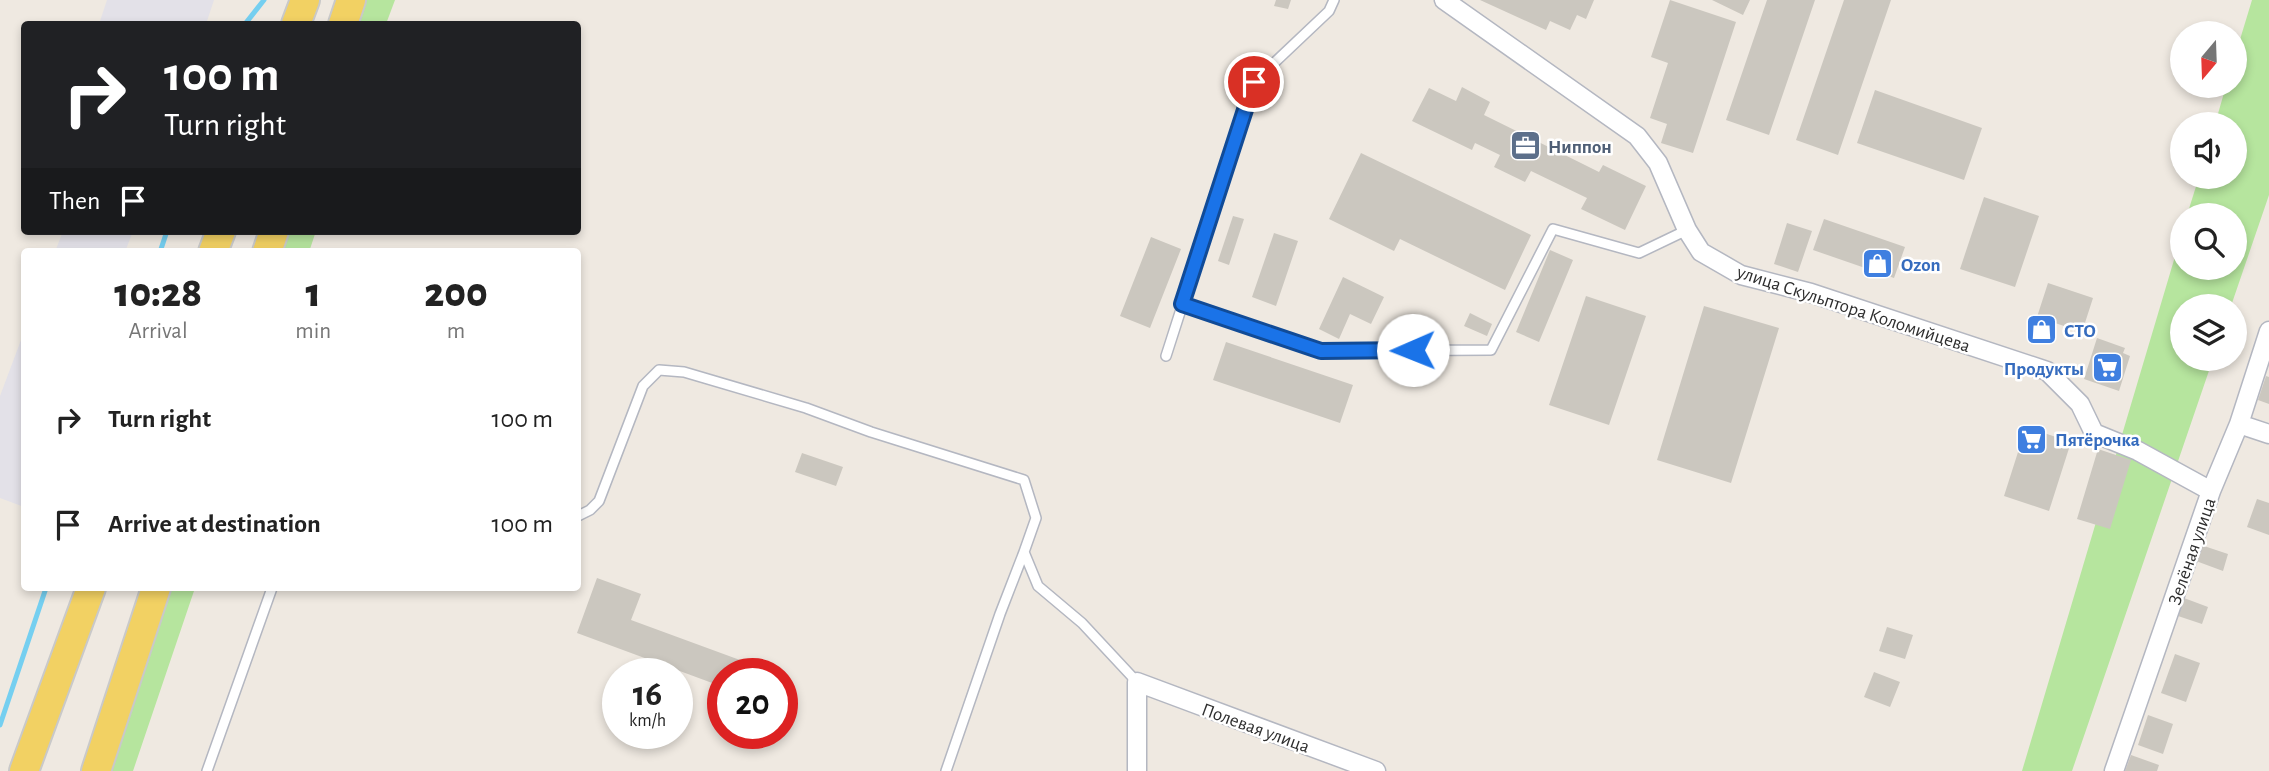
<!DOCTYPE html>
<html lang="en">
<head>
<meta charset="utf-8">
<style>
  :root { --surface:#fff; --page:#f2f2f2; --text:#222; --muted:#767676 }
  body { margin:0; font-family:"Alegreya Sans",sans-serif; background:var(--page); color:var(--text); height:100vh; display:flex; flex-direction:column; font-size:26px; white-space:nowrap }
  * { box-sizing:border-box; margin:0 }
  p { font-size:23px; color:var(--muted) }
  .icon { flex:none; width:38px; height:38px; fill:none; stroke:currentColor; stroke-width:2; stroke-linecap:round; stroke-linejoin:round }
  .map { position:relative; flex:1; overflow:hidden }
  .side { position:absolute; left:21px; top:248px; width:560px; height:343px; display:flex; flex-direction:column; background:var(--surface); border-radius:7px; box-shadow:0 4px 10px #0003 }
  .side>* { flex:none }
  .banner { position:absolute; left:21px; top:21px; width:560px; height:214px; border-radius:7px; box-shadow:0 4px 10px #0003; background:#202124; color:#fff; overflow:hidden }
  .needle { width:46px; rotate:199deg }
  .controls { position:absolute; left:2170px; top:21px; display:grid; gap:14px }
  .controls a { display:grid; place-items:center; width:77px; height:77px; border-radius:50%; background:var(--surface); box-shadow:0 4px 10px #0003; font-size:35px }
  .speed { position:absolute; left:602px; top:658px; display:flex; gap:14px; font-size:35px; font-weight:700; text-align:center }
  .speed>* { display:grid; place-content:center; width:91px; height:91px; border-radius:50%; background:var(--surface); box-shadow:0 4px 10px #0003; line-height:1 }
  .speed small { font-size:18px; font-weight:400 }
  .speed .limit { border:10px solid #d22; background:#fff; color:#111 }
  .pin { position:absolute; display:grid; place-items:center; width:60px; height:60px; color:#fff; margin:-30px; border:4px solid #fff; border-radius:50%; box-shadow:0 2px 7px #0007 }
  .me { position:absolute; width:77px; margin:-38px; rotate:269deg; stroke-linejoin:round; filter:drop-shadow(0 0 5px #0008) }
  .turn { display:flex; align-items:center; gap:24px; height:147px; padding:0 28px; font-size:32px }
  .turn .icon { width:91px; height:91px; stroke-width:2.5 }
  .turn b { display:block; font-size:49px; line-height:60px }
  .then { display:flex; align-items:center; height:66px; padding:0 28px; background:#0003; gap:14px; font-size:26px }
  .eta { display:flex; justify-content:space-evenly; align-items:center; height:119px; text-align:center }
  .eta b { font-size:42px; font-weight:800; line-height:49px }
  ul { padding:0; list-style:none }
  li { display:flex; align-items:center; gap:21px; height:105px; padding:0 28px }
  li div { flex:1 }
  li b { display:block; font-size:26px }
  li em { font-style:normal }
  .map>svg:first-child { display:block }
  .industrial { fill:#e3e1e8 }
  .green { fill:#b6e59e }
  .lines { fill:none; stroke-linecap:round; stroke-linejoin:round }
  .stream { stroke:#75cff0; stroke-width:5 }
  .building { fill:#cbc7bf }
  .lane-casing { stroke:#b4b7c1; stroke-width:12 }
  .street-casing { stroke:#b4b7c1; stroke-width:21 }
  .primary-casing { stroke:#c9c9c9; stroke-width:32 }
  .lane { stroke:#fff; stroke-width:9 }
  .street { stroke:#fff; stroke-width:18 }
  .primary { stroke:#f2d163; stroke-width:28 }
  .route-casing { stroke:#114b97; stroke-width:18 }
  .route { stroke:#1a73e8; stroke-width:12 }
  .labels { text-anchor:middle; stroke-width:5; stroke-linejoin:round; paint-order:stroke }
  .service-label { font-size:19px; font-weight:bold; fill:#4e5e75; stroke:#fff; text-anchor:start }
  .shop-label { font-size:19px; font-weight:bold; fill:#366cbe; stroke:#fff; text-anchor:start }
  .street-label { font-size:19px; fill:#2e2e2e; stroke:#fff }
</style>
</head>
<body>
<div class="map">
<svg width="2269" height="771" viewBox="0 0 2269 771">
  <rect width="100%" height="100%" fill="#efe9e1"/>
  <path class="industrial" d="M 107,0 L 214,0 L 206,24 L 99,24 Z
    M 63,231 L 133,231 L 125,252 L 55,252 Z
    M 24,332 L 24,507 L 0,498 L 0,396 Z"/>
  <path class="green" d="M 366,0 L 395,0 L 386,24 L 358,24 Z
    M 2252,0 L 2269,0 L 2269,195 L 2231,306 L 2182,306 L 2182,359 L 2213,359 L 2072,771 L 2022,771 L 2182,233 L 2182,268 L 2235,268 L 2235,215 L 2187,215 L 2199,177 L 2235,177 L 2235,124 L 2215,124 L 2226,86 L 2235,86 L 2235,56 Z
    M 289,231 L 316,231 L 309,252 L 282,252 Z
    M 171,588 L 195,588 L 133,771 L 110,771 Z"/>
  <g class="lines">
    <path class="stream" d="M 245,24 L 264,0
      M 160,252 L 167,231
      M 0,725 L 46,588"/>
  </g>
  <path class="building" d="M 1276,0 L 1291,0 L 1288,9 L 1274,6 Z
    M 1480,0 L 1594,0 L 1586,19 L 1577,15 L 1570,30 L 1550,21 L 1546,30 Z
    M 1670,0 L 1736,22 L 1693,153 L 1661,143 L 1667,124 L 1650,118 L 1668,63 L 1651,57 Z
    M 1712,0 L 1750,0 L 1743,15 Z
    M 1767,0 L 1815,0 L 1769,135 L 1726,120 Z
    M 1844,0 L 1891,0 L 1838,155 L 1796,140 Z
    M 1462,87 L 1490,102 L 1484,115 L 1599,172 L 1603,165 L 1646,186 L 1625,230 L 1581,209 L 1587,198 L 1531,171 L 1525,182 L 1494,167 L 1500,155 L 1475,143 L 1472,150 L 1412,121 L 1429,88 L 1456,101 Z
    M 1875,90 L 1982,128 L 1964,180 L 1857,143 Z
    M 1361,153 L 1531,235 L 1505,290 L 1400,239 L 1394,251 L 1329,219 Z
    M 1984,197 L 2039,216 L 2015,287 L 1960,269 Z
    M 1233,216 L 1244,219 L 1229,265 L 1218,261 Z
    M 1824,219 L 1905,247 L 1894,278 L 1813,250 Z
    M 1787,223 L 1812,231 L 1798,272 L 1774,264 Z
    M 1274,233 L 1298,241 L 1276,306 L 1252,297 Z
    M 1151,237 L 1181,249 L 1150,328 L 1120,316 Z
    M 1550,250 L 1573,260 L 1539,342 L 1516,332 Z
    M 1343,277 L 1384,297 L 1371,324 L 1350,314 L 1339,339 L 1319,329 Z
    M 2048,283 L 2093,298 L 2082,332 L 2037,317 Z
    M 1586,296 L 1646,316 L 1609,425 L 1549,405 Z
    M 1704,306 L 1779,328 L 1731,483 L 1657,460 Z
    M 1470,313 L 1492,324 L 1487,336 L 1464,326 Z
    M 2097,338 L 2125,348 L 2123,353 L 2130,356 L 2119,391 L 2084,379 Z
    M 1226,342 L 1353,385 L 1340,423 L 1213,380 Z
    M 2266,376 L 2269,377 L 2269,404 L 2258,400 Z
    M 2026,427 L 2071,442 L 2049,511 L 2004,496 Z
    M 2098,449 L 2131,460 L 2110,529 L 2077,519 Z
    M 802,453 L 843,467 L 836,486 L 795,472 Z
    M 2257,499 L 2269,503 L 2269,535 L 2247,527 Z
    M 2201,545 L 2228,554 L 2223,571 L 2196,561 Z
    M 597,578 L 641,594 L 631,620 L 759,667 L 757,674 L 723,674 L 723,687 L 577,633 Z
    M 2184,598 L 2208,607 L 2202,624 L 2178,616 Z
    M 1887,627 L 1913,635 L 1905,659 L 1879,651 Z
    M 2175,654 L 2200,663 L 2186,702 L 2161,693 Z
    M 1874,672 L 1900,682 L 1890,707 L 1864,697 Z
    M 2148,715 L 2173,724 L 2163,754 L 2138,745 Z
    M 2131,755 L 2159,765 L 2157,771 L 2125,771 Z"/>
  <g class="lines">
    <defs>
      <path id="lane" d="M 1182,304 L 1321,351 L 1491,350 L 1553,229 L 1639,253 L 1687,230
        M 1166,356 L 1254,82 L 1329,11 L 1334,0
        M 578,516 L 590,510 L 599,501 L 643,386 L 659,370 L 684,372 L 806,408 L 871,432 L 1024,480 L 1036,518 L 1024,552 L 1038,586 L 1082,623 L 1137,682
        M 207,771 L 272,588
        M 946,771 L 1000,614 L 1024,552"/>
      <path id="street" d="M 1444,0 L 1637,136 L 1658,163 L 1687,230 L 1701,252 L 1741,275 L 1811,293 L 2047,371 L 2080,404 L 2094,433 L 2138,451 L 2211,491
        M 2239,424 L 2269,434
        M 1137,771 L 1137,682 L 1376,771
        M 2114,771 L 2211,491 L 2239,424 L 2269,331"/>
      <path id="primary" d="M 296,24 L 305,0
        M 343,24 L 351,0
        M 213,252 L 221,231
        M 267,252 L 274,231
        M 24,771 L 91,588
        M 96,771 L 156,588"/>
    </defs>
    <use href="#lane" class="lane-casing"/>
    <use href="#street" class="street-casing"/>
    <use href="#primary" class="primary-casing"/>
    <use href="#lane" class="lane"/>
    <use href="#street" class="street"/>
    <use href="#primary" class="primary"/>
  </g>
  <g class="lines">
    <defs>
      <path id="route" d="M 1254,82 L 1182,304 L 1321,351 L 1413,350"/>
    </defs>
    <use href="#route" class="route-casing"/>
    <use href="#route" class="route"/>
  </g>
  <defs>
    <symbol id="office-square" viewBox="-11 -11 22 22"><rect x="-9" y="-9" width="18" height="18" rx="4" fill="#5c6f8a" stroke="#fff"/><path d="M-6-3h4V-5.5h4V-3h4V5H-6ZM-1-4.5V-3h2v-1.5ZM-6 0V1H6V0Z" fill="#fff"/></symbol>
    <symbol id="shop-square" viewBox="-11 -11 22 22"><rect x="-9" y="-9" width="18" height="18" rx="4" fill="#3f7fe0" stroke="#fff"/><path d="M-5-2.5h2.3a2.7 3.5 0 0 1 5.4 0H5L5.5 6h-11ZM-1.5-2.5h3a1.5 2.3 0 0 0-3 0Z" fill="#fff"/></symbol>
    <symbol id="supermarket-square" viewBox="-11 -11 22 22"><rect x="-9" y="-9" width="18" height="18" rx="4" fill="#3f7fe0" stroke="#fff"/><path d="M-6-5.5h2.5l.6 2H6L4.5 2H-2.5L-4.4-4H-6ZM-1.5 3.2a1.3 1.3 0 1 0 .1 0ZM3 3.2a1.3 1.3 0 1 0 .1 0Z" fill="#fff"/></symbol>
  </defs>
  <g fill-rule="evenodd">
    <use href="#office-square" x="1508" y="128" width="35" height="35"/>
    <use href="#shop-square" x="1860" y="246" width="35" height="35"/>
    <use href="#shop-square" x="2024" y="312" width="35" height="35"/>
    <use href="#supermarket-square" x="2090" y="350" width="35" height="35"/>
    <use href="#supermarket-square" x="2014" y="422" width="35" height="35"/>
  </g>
  <g class="labels">
    <g class="service-label">
      <text x="1548" y="153">Ниппон</text>
    </g>
    <g class="shop-label">
      <text x="1901" y="271">Ozon</text>
      <text x="2064" y="337">СТО</text>
      <text x="2084" y="375" text-anchor="end">Продукты</text>
      <text x="2055" y="446">Пятёрочка</text>
    </g>
    <g class="street-label">
      <text transform="translate(1854 308) rotate(18)" y="7">улица Скульптора Коломийцева</text>
      <text transform="translate(2191 551) rotate(-71)" y="7">Зелёная улица</text>
      <text transform="translate(1256 727) rotate(20)" y="7">Полевая улица</text>
    </g>
  </g>
</svg>
<div class="controls">
<a><svg class="needle" viewBox="-14 -14 28 28"><path d="M0-13l5 13h-10z" fill="#e53935"/><path d="M0 13l5-13h-10z" fill="#767676"/></svg></a>
<a><svg class="icon" aria-label="sound" viewBox="0 0 24 24"><path d="M4 9h4l5-4v14l-5-4H4zM17 9q2 3 0 6"/></svg></a>
<a><svg class="icon" aria-label="search" viewBox="0 0 24 24"><circle cx="10" cy="10" r="6"/><path d="M15 15l6 6"/></svg></a>
<a><svg class="icon" aria-label="layers" viewBox="0 0 24 24"><path d="M12 4l9 5-9 5-9-5zM3 14l9 5 9-5"/></svg></a>
</div>
<div class="speed"><div>16<small>km/h</small></div><div class="limit">20</div></div>
<div class="pin" style="left:1254px;top:82px;background:#d93025"><svg class="icon" aria-label="arrive" viewBox="0 0 24 24"><path d="M6 21V4h12l-3 4 3 4H6"/></svg></div>
<svg class="me" style="left:1413px;top:350px" viewBox="-20 -20 40 40"><circle r="19" fill="#fff"/><path d="M0-13L10 11 0 6-10 11z" fill="#1a73e8"/></svg>
<div class="banner">
<div class="turn"><svg class="icon" aria-label="right" viewBox="0 0 24 24"><path d="M7 20v-9h11M14 6l5 5-5 5"/></svg><div><b>100 m</b>Turn right</div></div>
<div class="then">Then<svg class="icon" aria-label="arrive" viewBox="0 0 24 24"><path d="M6 21V4h12l-3 4 3 4H6"/></svg></div>
</div>
<section class="side">
<div class="eta">
<div><b>10:28</b><p>Arrival</p></div>
<div><b>1</b><p>min</p></div>
<div><b>200</b><p>m</p></div>
</div>
<ul>
<li><svg class="icon" aria-label="right" viewBox="0 0 24 24"><path d="M7 20v-9h11M14 6l5 5-5 5"/></svg><div><b>Turn right</b></div><em>100 m</em></li>
<li><svg class="icon" aria-label="arrive" viewBox="0 0 24 24"><path d="M6 21V4h12l-3 4 3 4H6"/></svg><div><b>Arrive at destination</b></div><em>100 m</em></li>
</ul>
</section>
</div>
</body>
</html>
